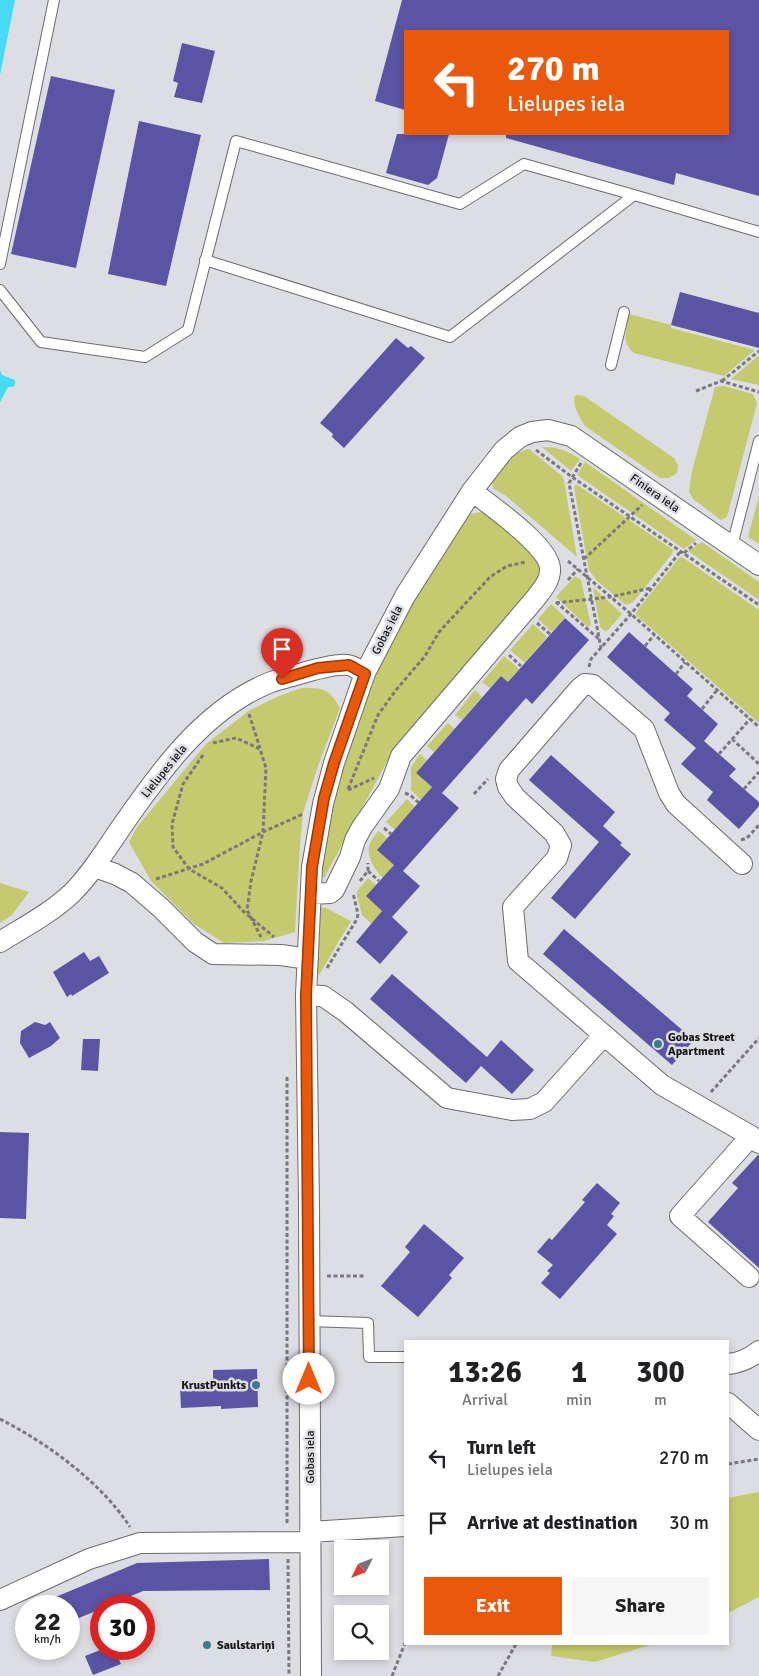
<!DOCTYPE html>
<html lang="en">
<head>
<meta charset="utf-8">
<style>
  :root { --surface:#fff; --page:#f6f6f6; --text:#202124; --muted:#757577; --accent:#ea580c }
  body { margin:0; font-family:Signika,sans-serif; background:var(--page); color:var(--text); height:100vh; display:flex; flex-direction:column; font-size:19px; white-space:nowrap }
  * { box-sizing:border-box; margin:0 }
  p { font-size:16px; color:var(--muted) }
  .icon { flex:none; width:28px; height:28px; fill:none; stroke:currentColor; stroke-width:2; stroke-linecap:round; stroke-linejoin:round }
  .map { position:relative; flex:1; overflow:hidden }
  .drawer { position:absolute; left:404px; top:1340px; width:325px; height:305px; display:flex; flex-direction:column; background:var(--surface); border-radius:0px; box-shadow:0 2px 8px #0003 }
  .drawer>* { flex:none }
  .guide { position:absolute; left:404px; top:30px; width:325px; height:105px; border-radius:0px; box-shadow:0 2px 8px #0003; background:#ea580c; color:#fff; overflow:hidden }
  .needle { width:32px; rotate:228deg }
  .controls { position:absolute; left:334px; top:1540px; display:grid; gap:10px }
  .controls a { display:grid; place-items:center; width:55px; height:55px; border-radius:0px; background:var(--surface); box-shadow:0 2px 8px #0003; font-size:25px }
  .speed { position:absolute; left:15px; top:1595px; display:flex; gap:10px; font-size:25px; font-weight:700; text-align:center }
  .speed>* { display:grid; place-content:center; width:65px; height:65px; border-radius:50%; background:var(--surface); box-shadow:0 2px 8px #0003; line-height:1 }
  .speed small { font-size:12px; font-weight:400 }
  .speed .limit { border:8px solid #d22; background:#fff; color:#111 }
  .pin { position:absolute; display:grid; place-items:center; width:42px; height:42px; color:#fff; margin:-51px -21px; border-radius:50% 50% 50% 0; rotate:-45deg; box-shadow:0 0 5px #0007 }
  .pin .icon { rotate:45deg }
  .me { position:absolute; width:55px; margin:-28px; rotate:0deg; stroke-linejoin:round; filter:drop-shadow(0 0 4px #0008) }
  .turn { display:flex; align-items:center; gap:18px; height:105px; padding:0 20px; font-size:22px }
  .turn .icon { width:65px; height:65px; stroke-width:2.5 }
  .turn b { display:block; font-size:35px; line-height:42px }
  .eta { display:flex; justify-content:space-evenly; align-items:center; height:85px; text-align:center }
  .eta b { font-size:30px; font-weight:800; line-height:35px }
  .action { display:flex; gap:10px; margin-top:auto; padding:10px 20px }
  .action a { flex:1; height:58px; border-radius:0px; background:var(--accent); color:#fff; font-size:20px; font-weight:800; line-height:58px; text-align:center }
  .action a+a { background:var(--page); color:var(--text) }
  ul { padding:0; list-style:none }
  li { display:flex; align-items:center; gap:15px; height:65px; padding:0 20px }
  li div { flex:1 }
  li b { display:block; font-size:19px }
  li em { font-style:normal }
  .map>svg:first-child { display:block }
  .green { fill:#c6ca6e }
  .water { fill:#46dbf3 }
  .building { fill:#5a54a5 }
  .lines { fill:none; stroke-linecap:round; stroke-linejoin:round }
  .lane-casing { stroke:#6b6b71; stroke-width:12 }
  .street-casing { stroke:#6b6b71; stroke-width:22 }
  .path { stroke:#78787d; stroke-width:3; stroke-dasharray:4 2.5; stroke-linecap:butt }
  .lane { stroke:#fff; stroke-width:10 }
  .street { stroke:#fff; stroke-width:20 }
  .route-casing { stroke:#983908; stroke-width:12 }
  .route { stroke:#ea580c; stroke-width:9 }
  .poi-dot { fill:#3a7c8e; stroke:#dddde4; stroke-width:2 }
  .labels { text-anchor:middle; stroke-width:5; stroke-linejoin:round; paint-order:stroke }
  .street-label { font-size:12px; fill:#161619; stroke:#dddde4 }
  .poi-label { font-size:12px; font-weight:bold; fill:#161619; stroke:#dddde4; text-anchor:start }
</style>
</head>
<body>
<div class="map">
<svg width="759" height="1676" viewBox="0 0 759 1676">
  <rect width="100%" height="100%" fill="#dddde4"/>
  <path class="green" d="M 629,314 L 671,325 L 671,328 L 755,350 L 724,376 L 634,353 C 620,342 627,329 629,314 Z
    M 759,355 L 759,385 L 731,379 Z
    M 724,386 L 753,394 L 757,403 L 727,517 L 721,520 L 693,499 L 689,492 L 692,471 L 715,387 Z
    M 577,395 L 584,396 L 674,458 L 678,465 L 677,473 L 669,478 L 660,478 L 585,426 C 579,416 574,409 574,397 Z
    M 542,447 C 558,447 566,450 580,459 L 571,471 Z
    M 529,449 L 562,476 L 564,480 L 577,557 L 506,496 L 493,488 L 492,480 C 502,467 511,453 529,449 Z
    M 585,462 L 696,540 L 684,549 L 577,475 Z
    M 576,484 L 673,550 L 672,554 L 633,602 L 626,605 L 596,580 L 589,570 L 574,488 Z
    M 759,496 L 759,544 L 748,537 Z
    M 481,512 L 491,513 L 540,559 L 541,578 L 394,749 L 324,878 L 322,877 C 320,855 326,835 331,814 C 347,734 381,656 421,586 C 434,563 449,540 463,518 L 471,514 Z
    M 702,542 L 759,582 L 759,600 L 688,551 Z
    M 682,557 L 759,610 L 759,723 L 636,615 L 636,612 L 679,558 Z
    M 575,576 L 581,580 L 591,625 L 588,627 L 556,597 Z
    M 593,587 L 622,614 L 608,630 L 605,631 L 600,627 Z
    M 551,604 L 565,617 L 552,632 L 538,619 Z
    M 533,624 L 547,637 L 525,663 L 510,650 Z
    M 504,656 L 519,669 L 508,682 L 501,676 L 490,688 L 482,682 Z
    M 302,688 C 323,688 329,688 340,708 L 318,766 L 303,813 L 300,845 L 295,932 L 264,941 L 224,943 L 194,924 L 151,881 L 129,842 L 137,827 L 206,744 L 250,710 L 279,696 Z
    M 475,690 L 482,697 L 462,720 L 455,715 Z
    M 448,723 L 455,729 L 434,752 L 427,746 Z
    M 420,754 L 427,760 L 416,773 L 432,787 L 421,800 L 411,790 L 411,767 Z
    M 407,799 L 415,807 L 395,830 L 386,822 Z
    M 379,831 L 387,838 L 377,850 L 394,865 L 383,878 C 374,870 364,853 371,841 C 373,837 376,834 379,831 Z
    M 368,878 L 376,885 L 366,896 L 382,911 L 372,924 L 362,915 L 357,896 L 357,891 Z
    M 0,883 L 29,892 L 12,915 L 0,923 Z
    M 318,907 L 326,908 L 351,921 L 319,975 L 316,970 Z
    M 759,1492 L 759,1597 L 728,1613 L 728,1498 Z
    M 552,1644 L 653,1644 L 595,1662 L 551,1656 Z"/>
  <path class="water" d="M 0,0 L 15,0 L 0,75 Z
    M 0,370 L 2,375 L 15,380 L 15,385 L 13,387 L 8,387 L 0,402 Z"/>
  <path class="building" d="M 402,0 L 759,0 L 759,196 L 676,173 L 674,185 L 506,138 L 506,134 L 728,134 L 728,31 L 405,31 L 405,110 L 375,101 Z
    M 182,43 L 215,51 L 202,103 L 174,97 L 178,83 L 173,81 Z
    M 51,76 L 115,90 L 76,268 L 11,254 Z
    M 139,121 L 201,135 L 166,286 L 108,274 Z
    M 397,134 L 449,134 L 437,178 L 428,185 L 386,173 Z
    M 680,292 L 759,313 L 759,348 L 671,325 Z
    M 396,338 L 408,348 L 411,346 L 425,358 L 344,448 L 332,437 L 333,434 L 320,423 Z
    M 565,618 L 589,640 L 532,704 L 526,698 L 442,793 L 459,808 L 403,871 L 420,886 L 392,917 L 408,932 L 380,964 L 356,942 L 382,911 L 366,896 L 394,865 L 377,850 L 432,787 L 416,773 L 501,676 L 508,682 Z
    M 629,632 L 693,689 L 687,696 L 718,724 L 704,741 L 736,769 L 729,776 L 759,802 L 759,806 L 739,829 L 707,800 L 713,792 L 681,764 L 696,748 L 664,720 L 670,713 L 607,657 Z
    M 551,755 L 615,812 L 603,826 L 622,843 L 620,845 L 631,854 L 575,919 L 551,898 L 599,842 L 529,780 Z
    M 564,929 L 694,1040 L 672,1065 L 543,954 Z
    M 84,952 L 90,961 L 99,956 L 109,973 L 72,996 L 71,994 L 67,997 L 53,972 Z
    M 392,974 L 487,1057 L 501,1040 L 534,1070 L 512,1094 L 481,1066 L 466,1083 L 370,999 Z
    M 35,1022 L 45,1025 L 50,1022 L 60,1038 L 51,1046 L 29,1058 L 20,1043 L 21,1031 Z
    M 83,1039 L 100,1039 L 98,1071 L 81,1070 Z
    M 0,1132 L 29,1133 L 26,1219 L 0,1218 Z
    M 758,1155 L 759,1155 L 759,1268 L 708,1222 L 738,1188 L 732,1183 Z
    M 597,1183 L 620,1203 L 611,1214 L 614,1216 L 607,1225 L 617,1234 L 560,1299 L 541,1283 L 550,1273 L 547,1271 L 553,1265 L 537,1252 L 549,1238 L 552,1240 L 585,1202 L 582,1200 Z
    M 424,1224 L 464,1258 L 449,1275 L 452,1278 L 418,1317 L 381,1286 L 410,1252 L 405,1247 Z
    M 257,1369 L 258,1407 L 221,1409 L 221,1406 L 181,1408 L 180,1388 L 213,1386 L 213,1370 Z
    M 269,1559 L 270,1590 L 143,1591 L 107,1606 L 101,1606 L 101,1609 L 69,1622 L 69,1606 L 34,1606 L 137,1563 Z
    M 103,1649 L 114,1649 L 121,1664 L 93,1675 L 85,1656 Z"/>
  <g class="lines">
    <defs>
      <path id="lane" d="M 205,260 L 450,337 L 634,195
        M 0,264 L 54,0
        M 0,290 L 41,342 L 145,357 L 188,330 L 236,141 L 460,204 L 524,164 L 634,195 L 759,232
        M 611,365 L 624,312
        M 732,546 L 759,441
        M 309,1321 L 368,1323 L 369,1357 L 405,1357"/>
      <path id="street" d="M 742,864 L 676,804 L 669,793 L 644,729 L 593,685 L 585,684 L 580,688 L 509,770 L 506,779 L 508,787 L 515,797 L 554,833 L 561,845 L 557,858 L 513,907 L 518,961 L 662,1085 L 751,1136 L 759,1143
        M 95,867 L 115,874 L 132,883 L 161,908 L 195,942 L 213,954 L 281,955 L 308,959
        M 311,894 L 330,893 L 334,890 L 350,857 L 355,840 L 362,827 L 389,789 L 401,756 L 535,599 C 542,590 551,580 550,568 C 548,545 491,506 472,491
        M 0,942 C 24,927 51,913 72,893 C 91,874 105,851 120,829 C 158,774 201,713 264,685 C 274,680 286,678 296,675 C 309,671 336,663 348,665 C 354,666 360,671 365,673
        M 306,995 L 323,996 L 346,1012 L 447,1098 L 512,1110 L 530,1109 L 544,1102 L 604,1035
        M 749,1277 L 680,1216 L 751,1136
        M 728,1364 C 739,1363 749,1359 759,1351
        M 728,1403 L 759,1430
        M 310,1532 L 405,1526
        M 0,1600 L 89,1559 L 140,1543 L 310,1542
        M 311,1676 L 309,1204 L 306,995 L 312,867 L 323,804 L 334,763 L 365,673 L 405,596 L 472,491 L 504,450 L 520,437 L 532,432 L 548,430 L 571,436 L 759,565"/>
    </defs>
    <use href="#lane" class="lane-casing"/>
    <use href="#street" class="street-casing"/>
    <path class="path" d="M 722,381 L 759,351
      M 696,391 L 721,381 L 759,392
      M 536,450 L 572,477 L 759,605
      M 581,463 L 569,483 L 601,648
      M 684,553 L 696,543
      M 584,559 L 642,505
      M 568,561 L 631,614 L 759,727
      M 568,580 L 578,569
      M 556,602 L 599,639
      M 556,603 L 610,597 L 651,588
      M 537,623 L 550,634
      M 645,646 L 654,635
      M 509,655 L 521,666
      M 589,667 L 591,659 L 631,614 L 680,552
      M 676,674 L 685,662
      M 702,709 L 717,690
      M 249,714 L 260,748
      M 732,739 L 759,764
      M 213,743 L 236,738 L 260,749 L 266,768 L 263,832 L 251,881 L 247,910 L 261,937
      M 719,754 L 750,719
      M 203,755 L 183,784 L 172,824 L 173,847 L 189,869 L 222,888 L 243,911 L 274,937
      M 348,789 L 378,715 L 396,690 L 425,656 L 439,632 L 490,577 L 507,566 L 526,562
      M 744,789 L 759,772
      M 348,790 L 374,778
      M 405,793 L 410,795 L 419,803
      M 474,794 L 488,779
      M 384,828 L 391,834
      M 741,840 L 747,838 L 759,825
      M 368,871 L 379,881
      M 156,879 L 203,864 L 263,832 L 303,814
      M 360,881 L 368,871 L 368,863
      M 327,968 L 357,919 L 358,914 L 353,893
      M 287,1077 L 287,1525
      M 711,1092 L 759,1038
      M 327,1276 L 366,1276
      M 0,1419 C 47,1443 101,1482 130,1527
      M 728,1464 L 759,1459
      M 288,1559 L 289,1676
      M 392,1676 L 405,1643
      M 498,1676 L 516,1644"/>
    <use href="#lane" class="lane"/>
    <use href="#street" class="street"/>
  </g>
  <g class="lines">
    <defs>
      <path id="route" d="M 282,679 L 318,668 L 349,665 L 365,674 L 334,763 L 324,798 L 312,867 L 306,996 L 309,1379"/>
    </defs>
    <use href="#route" class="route-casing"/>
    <use href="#route" class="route"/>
  </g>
  <g class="poi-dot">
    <circle cx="658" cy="1044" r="5"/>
    <circle cx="256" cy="1385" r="5"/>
    <circle cx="207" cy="1645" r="5"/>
  </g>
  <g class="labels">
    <g class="street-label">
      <text transform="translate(655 493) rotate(35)" y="4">Finiera iela</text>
      <text transform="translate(387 630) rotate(-63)" y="4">Gobas iela</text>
      <text transform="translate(164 771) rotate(-51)" y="4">Lielupes iela</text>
      <text transform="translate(310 1457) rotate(-90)" y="4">Gobas iela</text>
    </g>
    <g class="poi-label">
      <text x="668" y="1041">Gobas Street<tspan x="668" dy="14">Apartment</tspan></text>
      <text x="246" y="1389" text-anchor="end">KrustPunkts</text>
      <text x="217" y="1649">Saulstariņi</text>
    </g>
  </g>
</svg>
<div class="controls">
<a><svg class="needle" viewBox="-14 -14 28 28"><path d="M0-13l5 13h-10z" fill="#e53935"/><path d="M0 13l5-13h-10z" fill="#757577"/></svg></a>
<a><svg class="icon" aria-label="search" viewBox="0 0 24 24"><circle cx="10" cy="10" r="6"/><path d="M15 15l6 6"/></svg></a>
</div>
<div class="speed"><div>22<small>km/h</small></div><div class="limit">30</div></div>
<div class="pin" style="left:282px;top:679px;background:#d93025"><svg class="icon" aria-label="arrive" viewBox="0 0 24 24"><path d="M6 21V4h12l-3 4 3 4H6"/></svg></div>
<svg class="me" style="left:309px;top:1379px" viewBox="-20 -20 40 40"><circle r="19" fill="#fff"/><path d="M0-13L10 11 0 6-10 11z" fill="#ea580c"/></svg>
<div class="guide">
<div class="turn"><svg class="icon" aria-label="left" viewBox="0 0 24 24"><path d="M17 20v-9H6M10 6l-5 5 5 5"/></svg><div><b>270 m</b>Lielupes iela</div></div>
</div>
<section class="drawer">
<div class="eta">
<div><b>13:26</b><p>Arrival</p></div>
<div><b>1</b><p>min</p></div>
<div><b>300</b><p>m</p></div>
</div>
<ul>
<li><svg class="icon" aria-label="left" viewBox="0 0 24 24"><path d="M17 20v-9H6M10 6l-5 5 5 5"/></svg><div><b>Turn left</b><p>Lielupes iela</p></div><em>270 m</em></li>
<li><svg class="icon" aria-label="arrive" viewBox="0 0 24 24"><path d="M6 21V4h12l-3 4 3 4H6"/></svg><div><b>Arrive at destination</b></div><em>30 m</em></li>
</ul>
<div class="action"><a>Exit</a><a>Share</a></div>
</section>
</div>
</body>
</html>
